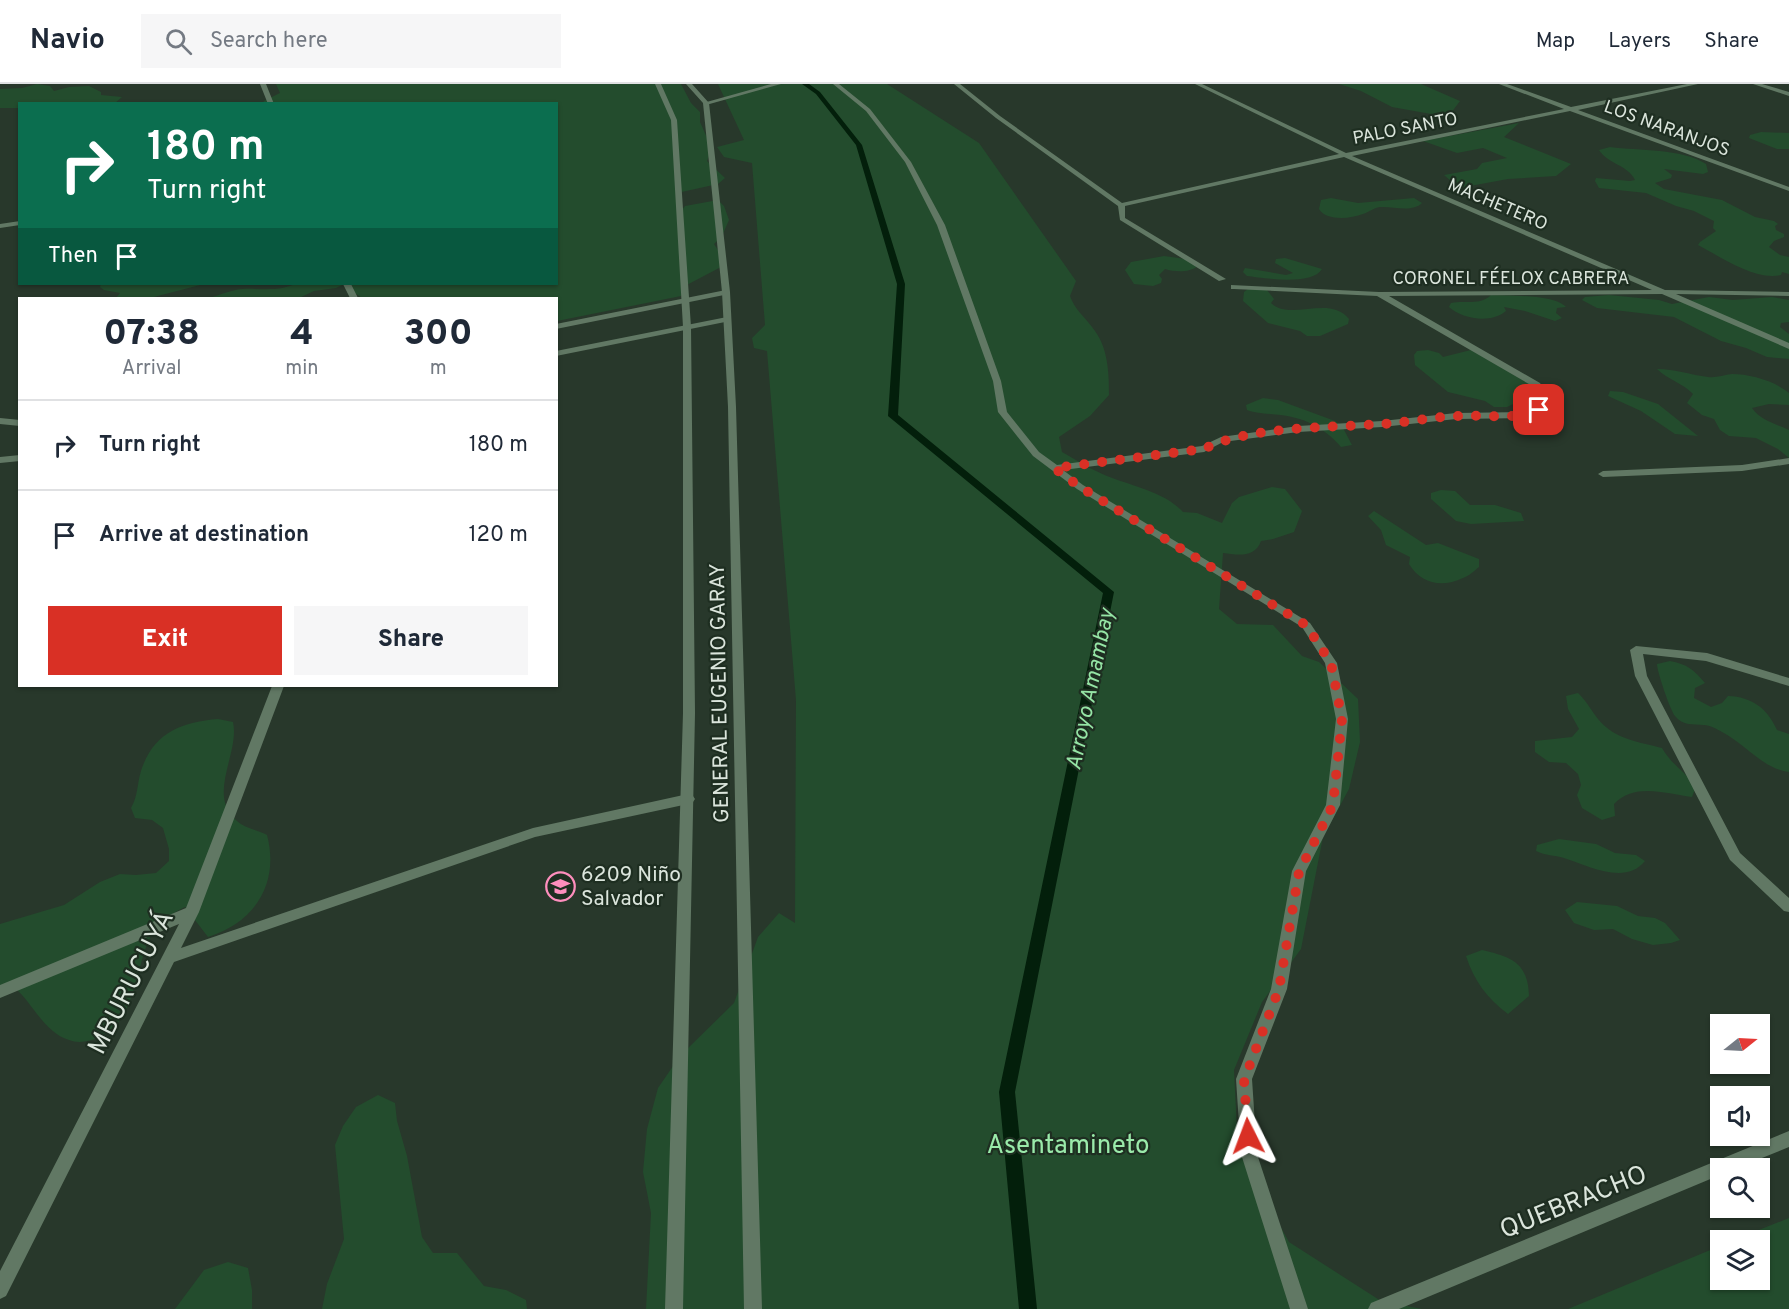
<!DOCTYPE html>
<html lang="en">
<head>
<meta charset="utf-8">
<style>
  :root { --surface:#fff; --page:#f6f6f7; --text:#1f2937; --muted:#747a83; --line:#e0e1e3; --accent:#d93025 }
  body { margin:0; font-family:Overpass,sans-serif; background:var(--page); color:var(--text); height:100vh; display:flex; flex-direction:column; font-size:22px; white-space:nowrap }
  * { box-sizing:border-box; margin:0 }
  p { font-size:20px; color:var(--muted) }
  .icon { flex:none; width:33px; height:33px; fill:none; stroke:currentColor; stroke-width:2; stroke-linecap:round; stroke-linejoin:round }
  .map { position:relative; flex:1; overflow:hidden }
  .sheet { position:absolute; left:18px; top:213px; width:540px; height:390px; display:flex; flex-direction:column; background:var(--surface); border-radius:0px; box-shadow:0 2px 4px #0004 }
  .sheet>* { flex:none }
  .banner { position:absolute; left:18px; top:18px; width:540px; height:183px; border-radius:0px; box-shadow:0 2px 4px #0004; background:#0b6e4f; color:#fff; overflow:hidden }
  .needle { width:39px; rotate:72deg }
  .buttons { position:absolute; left:1710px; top:930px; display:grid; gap:12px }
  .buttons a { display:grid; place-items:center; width:60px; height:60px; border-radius:0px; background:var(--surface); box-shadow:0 2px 4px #0004; font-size:30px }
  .pin { position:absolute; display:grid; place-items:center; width:51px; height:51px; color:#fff; margin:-26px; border-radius:12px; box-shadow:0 3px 9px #0006 }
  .me { position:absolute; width:66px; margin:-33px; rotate:357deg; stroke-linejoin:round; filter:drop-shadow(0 0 4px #0008) }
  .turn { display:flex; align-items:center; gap:21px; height:126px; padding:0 30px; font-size:27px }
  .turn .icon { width:78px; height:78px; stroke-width:2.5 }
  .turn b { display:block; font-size:42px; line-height:51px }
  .then { display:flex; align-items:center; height:57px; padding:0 30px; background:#0003; gap:12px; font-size:22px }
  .eta { display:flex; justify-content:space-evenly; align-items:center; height:102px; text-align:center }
  .eta b { font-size:36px; font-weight:800; line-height:42px }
  .button { display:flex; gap:12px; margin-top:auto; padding:12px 30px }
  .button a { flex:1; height:69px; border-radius:0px; background:var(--accent); color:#fff; font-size:24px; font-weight:800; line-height:69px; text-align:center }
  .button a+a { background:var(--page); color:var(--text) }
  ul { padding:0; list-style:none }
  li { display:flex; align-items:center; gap:18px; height:90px; padding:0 30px; border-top:2px solid var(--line) }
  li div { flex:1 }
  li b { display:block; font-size:22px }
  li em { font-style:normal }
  header { display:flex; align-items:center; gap:36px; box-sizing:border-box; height:84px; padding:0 30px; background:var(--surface); border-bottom:2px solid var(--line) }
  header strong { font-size:28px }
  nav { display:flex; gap:33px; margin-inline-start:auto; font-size:21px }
  .search { width:420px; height:54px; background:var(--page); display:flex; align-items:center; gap:15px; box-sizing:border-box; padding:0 21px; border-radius:0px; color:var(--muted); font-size:22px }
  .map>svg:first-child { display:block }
  .green { fill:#234c2d }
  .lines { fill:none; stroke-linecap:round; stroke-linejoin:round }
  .stream { fill:#031f0b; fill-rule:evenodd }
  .minor { fill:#617864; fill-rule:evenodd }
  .tertiary { fill:#617864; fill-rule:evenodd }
  .route { stroke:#d93025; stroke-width:10; stroke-dasharray:0 18 }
  .labels { text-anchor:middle; stroke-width:4.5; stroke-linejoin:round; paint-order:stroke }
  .far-street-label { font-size:18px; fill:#dbe5dc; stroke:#1e2e21 }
  .street-label { font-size:21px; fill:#dbe5dc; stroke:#1e2e21 }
  .poi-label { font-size:21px; fill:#dbe5dc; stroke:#1e2e21; text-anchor:start }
  .water-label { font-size:22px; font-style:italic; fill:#95e5a5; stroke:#1e2e21 }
  .near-street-label { font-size:26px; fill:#dbe5dc; stroke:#1e2e21 }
  .near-park-label { font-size:26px; fill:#9aeaaa; stroke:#1e2e21 }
</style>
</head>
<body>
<header>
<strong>Navio</strong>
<div class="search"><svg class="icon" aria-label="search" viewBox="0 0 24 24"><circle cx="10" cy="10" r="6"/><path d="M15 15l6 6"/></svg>Search here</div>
<nav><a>Map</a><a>Layers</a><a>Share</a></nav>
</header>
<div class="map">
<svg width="1789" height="1225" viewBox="0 0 1789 1225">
  <rect width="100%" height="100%" fill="#28382b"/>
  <path class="green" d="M 37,0 L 50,2 L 54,7 L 69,3 L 89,2 L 101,8 L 101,11 L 122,13 L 115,19 L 20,20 L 19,24 L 0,24 L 0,5 L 22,4 Z
    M 276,0 L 681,0 L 691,19 L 700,28 L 700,38 L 712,65 L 707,77 L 725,94 L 718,100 L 677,109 L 678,131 L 685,122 L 718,116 L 724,122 L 729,136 L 722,152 L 714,160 L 724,175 L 721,183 L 681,204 L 681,212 L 557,237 L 556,214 L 362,214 L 355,209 L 351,200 L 556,200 L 556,20 L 262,20 L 264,17 L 280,9 Z
    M 718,0 L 887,0 L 979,59 L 1076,197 L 1070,212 C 1075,226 1083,231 1092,243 C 1108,262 1109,287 1109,311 L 1090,332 L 1059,353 L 1062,368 C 1076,376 1092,386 1107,392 C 1132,402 1165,408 1183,428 L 1197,429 L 1222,439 L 1232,419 L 1239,413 L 1272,403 L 1285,405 L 1302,427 L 1294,448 L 1273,455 L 1261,457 C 1255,474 1238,471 1223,469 L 1219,525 L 1237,540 L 1273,541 L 1302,572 L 1319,578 L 1358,615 L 1360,658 L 1349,705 L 1323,753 L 1301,865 L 1262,918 L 1234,986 L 1238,1067 L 1289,1158 L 1381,1217 L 1422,1225 L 646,1225 L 651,1129 L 643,1088 L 647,1045 L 658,1004 L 680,972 L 734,919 L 758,853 L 779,829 L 795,839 L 796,616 L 767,267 L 754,264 L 752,254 L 765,241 L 752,79 L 724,73 L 717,63 L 744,56 Z
    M 1339,0 L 1421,0 L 1460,17 L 1448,33 L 1392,23 L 1361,7 Z
    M 1519,39 L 1504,53 L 1571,80 L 1556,92 L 1508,95 L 1459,104 L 1444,91 L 1477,85 L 1482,79 L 1507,74 L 1483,64 L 1457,69 L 1423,57 Z
    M 1761,48 L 1789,49 L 1789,65 L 1777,65 L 1749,54 L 1750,51 Z
    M 1610,63 C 1639,67 1681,64 1706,80 L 1708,88 L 1703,90 L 1664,85 L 1672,91 L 1671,94 L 1655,99 L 1664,105 L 1722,116 L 1755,133 L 1774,137 L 1778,140 L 1775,142 L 1776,146 L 1784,150 L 1784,153 L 1774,157 L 1769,163 L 1780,171 L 1789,173 L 1789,190 L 1782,188 L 1781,191 C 1755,197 1721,173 1698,161 L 1700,158 L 1716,147 L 1713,144 L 1714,137 L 1694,127 L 1676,122 L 1646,109 L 1599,104 L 1595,97 L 1596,94 L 1630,97 L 1635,96 C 1628,81 1608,80 1599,66 Z
    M 1331,114 L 1358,119 L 1414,114 L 1422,119 C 1412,129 1393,122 1380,123 C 1373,124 1369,128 1363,130 C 1350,135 1326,137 1319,125 L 1321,116 Z
    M 1164,172 L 1186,175 L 1198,182 C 1189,189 1175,188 1165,185 L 1159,191 L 1162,195 L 1161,199 L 1153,202 L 1134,200 L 1125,186 L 1131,178 Z
    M 1285,174 L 1322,185 C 1312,202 1263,194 1247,192 L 1243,188 L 1245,184 L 1286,191 L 1293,189 L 1275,179 L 1276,175 Z
    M 101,200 L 204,200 L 150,214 L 116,214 L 120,209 L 104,206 L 100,203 Z
    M 295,200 L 344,200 L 336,204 L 314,207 L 299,214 L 209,214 C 220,211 231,206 242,205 C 261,204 277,208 295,200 Z
    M 1248,205 L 1267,206 L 1274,215 L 1271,219 C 1291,238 1329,210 1349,235 L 1348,240 L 1320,252 L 1307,252 L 1300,247 L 1268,239 L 1243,217 L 1244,208 Z
    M 1491,211 C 1508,212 1554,210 1566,223 L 1557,224 L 1556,229 L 1562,234 L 1555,237 L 1525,227 L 1504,223 L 1506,227 C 1491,240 1462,235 1449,223 L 1451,219 C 1465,216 1480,222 1491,211 Z
    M 1609,211 L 1659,216 L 1672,220 L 1709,213 L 1733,216 L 1772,213 L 1789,216 L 1789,238 L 1781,239 L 1780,243 L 1789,250 L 1789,275 L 1767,273 L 1746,264 L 1721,257 L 1674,233 L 1597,224 L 1582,216 L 1585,213 Z
    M 1428,266 L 1439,269 L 1443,273 L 1471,266 L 1535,303 L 1535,309 L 1507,323 L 1494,323 L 1485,317 L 1448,308 L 1415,281 L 1414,271 L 1417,267 Z
    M 1657,285 C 1675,285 1691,291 1708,293 C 1716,294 1724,291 1732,290 C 1750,290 1775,297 1789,309 L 1789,321 L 1769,320 L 1752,324 C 1760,336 1776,340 1789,346 L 1789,374 L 1778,365 L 1756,354 L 1729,352 L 1720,346 L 1714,335 L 1702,331 L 1687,319 L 1693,310 C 1683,299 1668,296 1657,285 Z
    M 1610,307 L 1623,308 L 1658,320 L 1698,352 L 1675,350 L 1641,327 L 1608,312 Z
    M 1263,314 L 1278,316 L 1335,337 L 1342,342 L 1352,361 L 1341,363 C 1321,340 1300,332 1270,330 C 1261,329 1255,329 1247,326 L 1246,321 Z
    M 1441,406 L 1455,407 L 1470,421 L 1495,421 L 1521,429 L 1524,437 L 1471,440 L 1456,437 L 1431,415 L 1431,409 Z
    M 1374,427 L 1426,461 L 1438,459 L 1479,475 L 1479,483 C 1474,487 1469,492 1463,494 C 1442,504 1421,500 1409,480 L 1410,473 L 1386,461 L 1381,446 L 1368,432 Z
    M 1670,577 C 1687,580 1694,586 1705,599 L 1695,604 L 1694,614 L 1711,623 L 1722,619 L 1728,612 C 1752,613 1767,624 1777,646 L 1789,650 L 1789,688 C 1763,685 1744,659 1722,648 C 1717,645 1710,641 1704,641 C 1693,640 1683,642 1675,632 C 1670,626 1657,587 1657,580 Z
    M 1578,609 C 1587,618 1591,626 1598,635 C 1614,655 1639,658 1662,664 C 1671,680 1685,688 1696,702 L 1692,713 C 1666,710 1635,698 1614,720 L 1615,732 L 1602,736 L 1582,724 L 1577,711 L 1581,701 L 1578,690 L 1566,679 L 1549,678 L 1535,668 L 1535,657 L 1572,653 L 1579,645 L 1568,625 L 1566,612 Z
    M 218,635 L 233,638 C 240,669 206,712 237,737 C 244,744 258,746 267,751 C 280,800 254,839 208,853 L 185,823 C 173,829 160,836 153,848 C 134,881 138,935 100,953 C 90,957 79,960 69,956 C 45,949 33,920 16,905 L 0,907 L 0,840 L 64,821 L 100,798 L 120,790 L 136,791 L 156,789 L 169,777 L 169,765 L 163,744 L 152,736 L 135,734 L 131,724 C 138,712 137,700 141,687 C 153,649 181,638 218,635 Z
    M 1559,755 L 1596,760 L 1615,769 L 1636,771 L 1645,777 C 1625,802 1587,781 1564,774 C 1554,771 1546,772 1536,767 L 1537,761 Z
    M 1577,818 L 1617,822 L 1638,832 L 1655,834 L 1665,839 L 1680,856 L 1671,859 L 1653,861 L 1632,855 L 1613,845 L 1594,846 L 1574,839 L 1565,826 Z
    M 1482,866 C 1512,873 1528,879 1529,912 L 1508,930 C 1487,914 1474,897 1466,872 Z
    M 378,1011 L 395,1019 L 397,1037 L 407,1072 L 422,1153 L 433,1169 L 457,1169 L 484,1202 L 506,1206 L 526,1216 L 527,1225 L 322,1225 L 327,1200 L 344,1155 L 335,1061 L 343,1042 L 356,1023 Z
    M 1789,1134 L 1789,1225 L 1568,1225 L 1720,1162 L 1720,1196 L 1760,1196 L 1760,1156 L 1734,1156 Z
    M 228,1178 L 248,1184 L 252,1206 L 252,1225 L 175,1225 L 204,1186 Z"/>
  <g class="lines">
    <path class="stream" d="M 802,0 L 809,0 L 820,8 L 862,61 L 905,200 L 898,331 L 1114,508 L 1015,1008 L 1037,1225 L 1019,1225 L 999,1008 L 1103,509 L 888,332 L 897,200 L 856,61 L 816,10 Z"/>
    <path class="minor" d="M 260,0 L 266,0 L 274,20 L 268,20 Z
      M 771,0 L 781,0 L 706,21 L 703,19 Z
      M 833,0 L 839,0 L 870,25 L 911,78 L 945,141 L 1001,297 L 1007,328 L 1039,368 L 1057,381 L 1202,362 L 1221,353 L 1298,342 L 1382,337 L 1456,329 L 1525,328 L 1545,319 L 1534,303 L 1377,212 L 1234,205 L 1231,205 L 1231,201 L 1379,208 L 1652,206 L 1344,73 L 1125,122 L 1125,134 L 1226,195 L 1219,197 L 1120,136 L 1118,122 L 996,34 L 954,0 L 960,0 L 1000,32 L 1122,119 L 1339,70 L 1195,0 L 1202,0 L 1346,69 L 1564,25 L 1499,0 L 1507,0 L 1571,23 L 1687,0 L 1698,0 L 1578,26 L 1789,103 L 1789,107 L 1570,27 L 1352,72 L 1665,206 L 1789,208 L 1789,212 L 1676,210 L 1789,259 L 1789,265 L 1662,210 L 1389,212 L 1540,299 L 1554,320 L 1527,334 L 1456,335 L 1382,343 L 1298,348 L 1223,358 L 1204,368 L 1063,386 L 1083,401 L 1310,539 L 1337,579 L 1348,635 L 1340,721 L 1306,787 L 1287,905 L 1252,995 L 1257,1070 L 1308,1225 L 1290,1225 L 1241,1070 L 1236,995 L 1271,905 L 1292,787 L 1326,721 L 1336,635 L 1325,579 L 1302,543 L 1077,405 L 1033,372 L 998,328 L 993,297 L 937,141 L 905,78 L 866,27 Z
      M 1753,0 L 1762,0 L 1789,8 L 1789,12 Z
      M 20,137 L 20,141 L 0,144 L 0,140 Z
      M 343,200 L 351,200 L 358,214 L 350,214 Z
      M 726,206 L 729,206 L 729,210 L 556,245 L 556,240 Z
      M 727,233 L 731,235 L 730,237 L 556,272 L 556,267 Z
      M 0,334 L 20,336 L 20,342 L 0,340 Z
      M 20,371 L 20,377 L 0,379 L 0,373 Z
      M 1789,374 L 1789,380 L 1742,387 L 1603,393 L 1598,390 L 1603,387 L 1742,381 Z
      M 1636,562 L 1707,569 L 1789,594 L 1789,602 L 1706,577 L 1643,570 L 1647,592 L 1740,769 L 1789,814 L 1789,828 L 1784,827 L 1730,776 L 1635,592 L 1630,566 Z
      M 272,602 L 284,602 L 199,828 L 181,864 L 533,744 L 688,710 L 693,712 L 695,715 L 693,718 L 688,720 L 535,753 L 174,878 L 6,1212 L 0,1215 L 0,1187 L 179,840 L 0,914 L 0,901 L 186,824 Z
      M 1789,1047 L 1789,1063 L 1737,1084 L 1720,1084 L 1720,1091 L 1399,1225 L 1368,1225 L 1371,1219 Z"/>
    <path class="tertiary" d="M 655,0 L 661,0 L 677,36 L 691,243 L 695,629 L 683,1225 L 665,1225 L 683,629 L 683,243 L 671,36 Z
      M 686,0 L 692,0 L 709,19 L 730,208 L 736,323 L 762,1225 L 744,1225 L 728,323 L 722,208 L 703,19 Z"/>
  </g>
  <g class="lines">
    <path class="route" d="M 1248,1052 L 1244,996 L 1279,905 L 1299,788 L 1333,721 L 1342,635 L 1331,579 L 1306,541 L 1080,403 L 1054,384 L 1204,365 C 1250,342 1328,344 1380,340 C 1406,339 1431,333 1457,332 C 1483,330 1515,337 1539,326"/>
  </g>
  <defs>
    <symbol id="school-ring" viewBox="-11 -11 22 22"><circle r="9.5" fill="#1e2e21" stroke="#fe8ebd" stroke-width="1.5"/><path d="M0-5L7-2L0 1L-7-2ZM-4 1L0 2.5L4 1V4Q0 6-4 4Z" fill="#fe8ebd"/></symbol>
  </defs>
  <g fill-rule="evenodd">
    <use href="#school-ring" x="544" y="786" width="33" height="33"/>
  </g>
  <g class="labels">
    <g class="far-street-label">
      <text transform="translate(1405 44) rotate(-11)" y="6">PALO SANTO</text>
      <text transform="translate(1667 44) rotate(20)" y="6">LOS NARANJOS</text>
      <text transform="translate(1498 120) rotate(23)" y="6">MACHETERO</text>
      <text x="1511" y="200">CORONEL FÉELOX CABRERA</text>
    </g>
    <g class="street-label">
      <text transform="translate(719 609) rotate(-91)" y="7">GENERAL EUGENIO GARAY</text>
    </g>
    <g class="poi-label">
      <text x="581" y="797">6209 Niño<tspan x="581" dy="24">Salvador</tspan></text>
    </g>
    <g class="water-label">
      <text transform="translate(1089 605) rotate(-78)" y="8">Arroyo Amambay</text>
    </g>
    <g class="near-street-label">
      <text transform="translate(130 898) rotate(-63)" y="9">MBURUCUYÁ</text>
      <text transform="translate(1573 1117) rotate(-22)" y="9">QUEBRACHO</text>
    </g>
    <g class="near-park-label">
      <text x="1068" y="1069">Asentamineto</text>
    </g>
  </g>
</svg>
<div class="buttons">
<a><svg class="needle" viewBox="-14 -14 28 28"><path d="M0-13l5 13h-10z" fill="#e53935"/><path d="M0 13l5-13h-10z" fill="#747a83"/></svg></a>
<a><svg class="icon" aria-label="sound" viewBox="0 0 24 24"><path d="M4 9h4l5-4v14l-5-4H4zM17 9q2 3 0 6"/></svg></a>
<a><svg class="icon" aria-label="search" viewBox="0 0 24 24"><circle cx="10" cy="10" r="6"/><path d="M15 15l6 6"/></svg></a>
<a><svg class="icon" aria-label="layers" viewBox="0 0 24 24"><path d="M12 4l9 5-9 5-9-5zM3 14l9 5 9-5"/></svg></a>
</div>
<div class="pin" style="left:1539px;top:326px;background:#d93025"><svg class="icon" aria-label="arrive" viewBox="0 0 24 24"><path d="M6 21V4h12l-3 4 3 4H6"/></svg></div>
<svg class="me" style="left:1248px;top:1052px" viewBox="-20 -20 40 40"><path d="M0-17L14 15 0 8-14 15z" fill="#d93025" stroke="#fff" stroke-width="4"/></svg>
<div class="banner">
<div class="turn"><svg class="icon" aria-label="right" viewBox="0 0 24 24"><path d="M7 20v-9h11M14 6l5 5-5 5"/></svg><div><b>180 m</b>Turn right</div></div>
<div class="then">Then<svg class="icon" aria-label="arrive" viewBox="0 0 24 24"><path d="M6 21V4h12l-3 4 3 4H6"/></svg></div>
</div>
<section class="sheet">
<div class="eta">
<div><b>07:38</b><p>Arrival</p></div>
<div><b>4</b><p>min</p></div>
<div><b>300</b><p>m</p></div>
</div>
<ul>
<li><svg class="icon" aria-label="right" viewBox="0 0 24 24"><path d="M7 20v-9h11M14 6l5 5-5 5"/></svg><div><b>Turn right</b></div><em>180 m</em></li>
<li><svg class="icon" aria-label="arrive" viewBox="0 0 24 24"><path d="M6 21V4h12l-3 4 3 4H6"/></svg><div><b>Arrive at destination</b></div><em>120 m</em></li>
</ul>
<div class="button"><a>Exit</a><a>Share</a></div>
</section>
</div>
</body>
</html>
